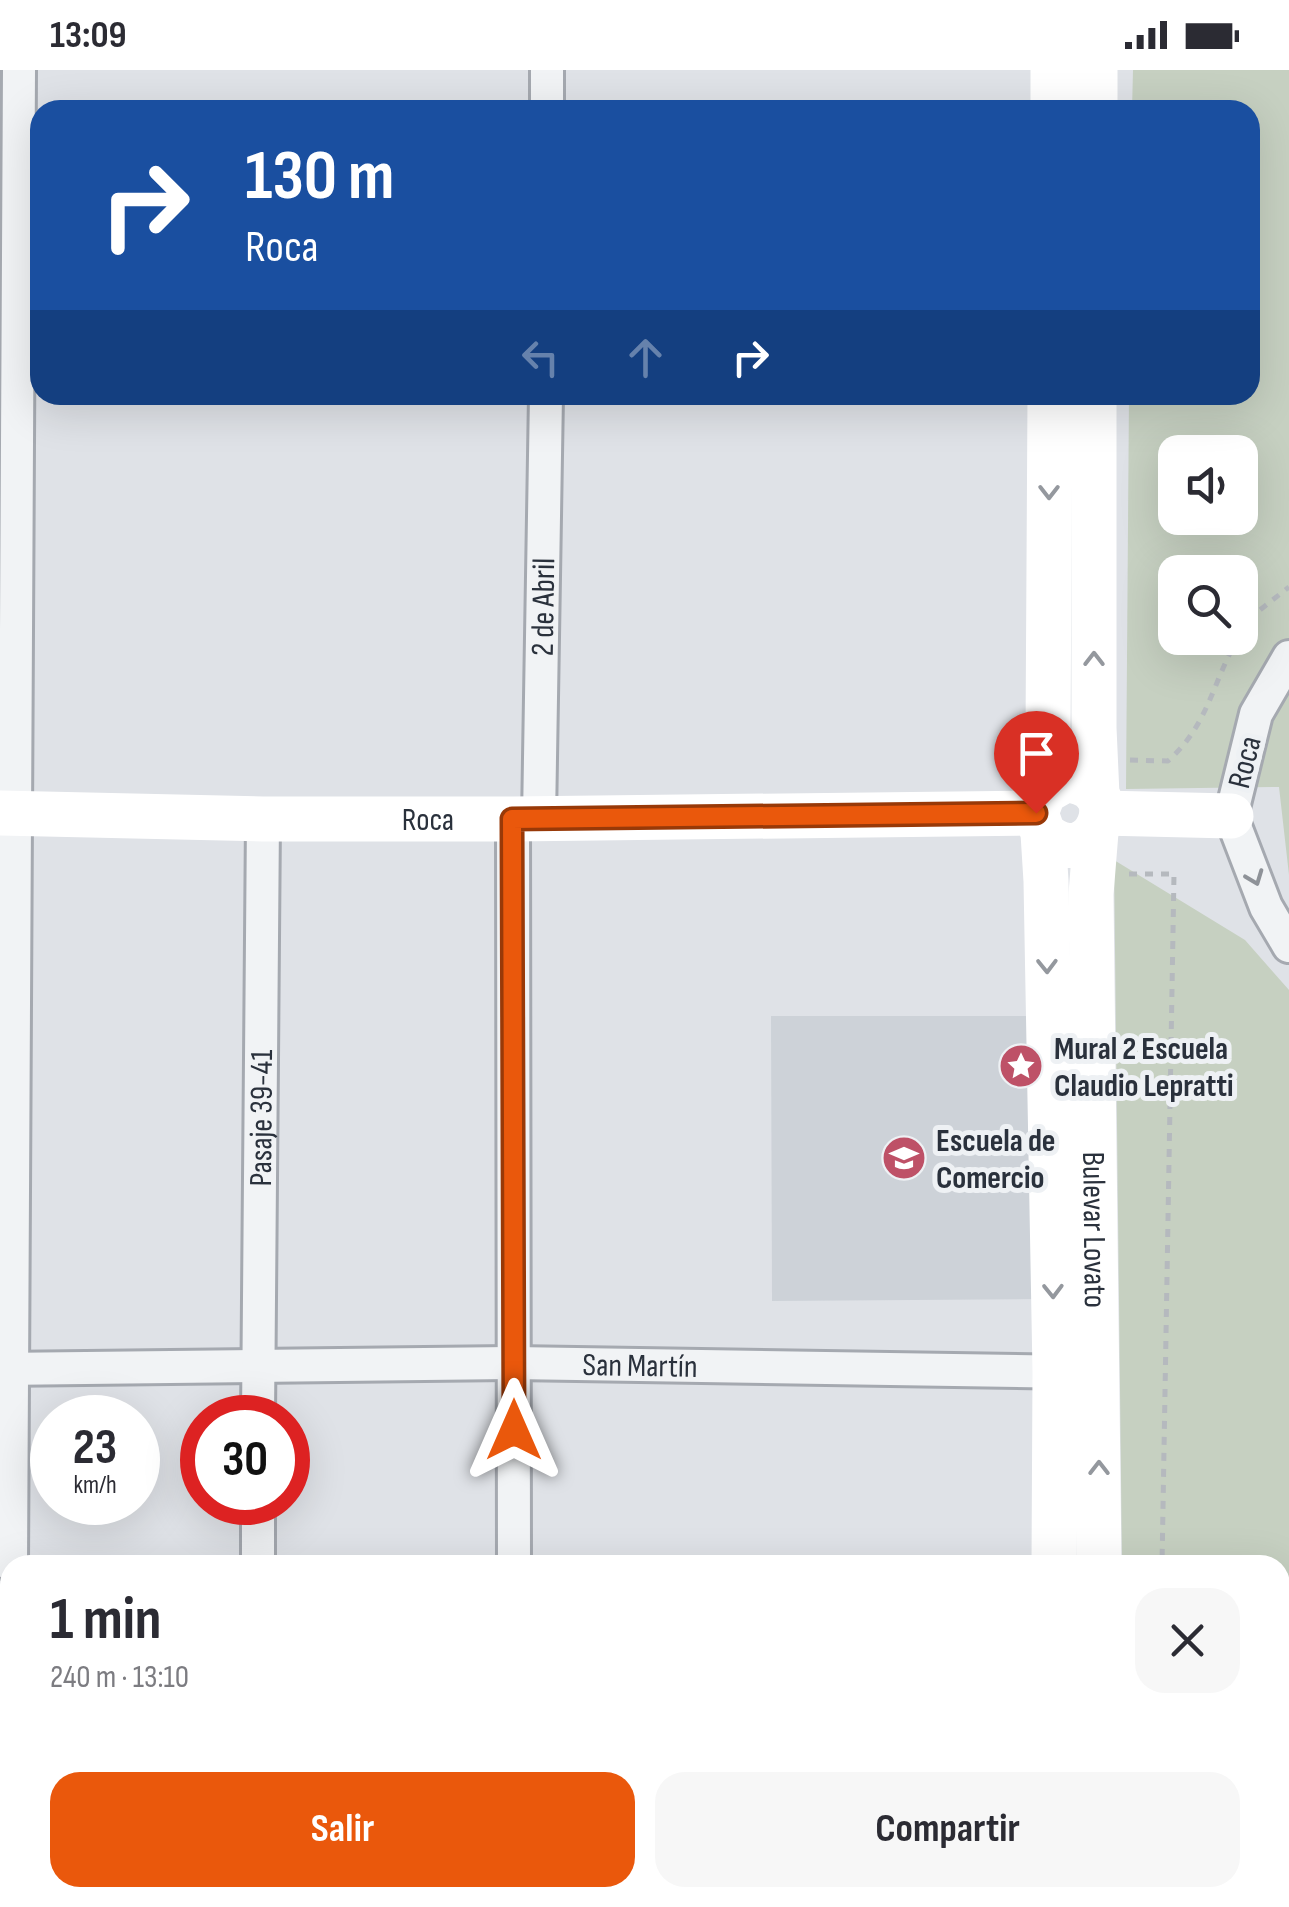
<!DOCTYPE html>
<html lang="es">
<head>
<meta charset="utf-8">
<style>
  :root { --surface:#fff; --page:#f7f7f7; --text:#2b2b33; --muted:#7c7c81; --accent:#ea580c }
  body { margin:0; font-family:"Sofia Sans Condensed",sans-serif; background:var(--page); color:var(--text); height:100vh; display:flex; flex-direction:column; font-size:38px; white-space:nowrap }
  * { box-sizing:border-box; margin:0 }
  p { font-size:32px; color:var(--muted) }
  .icon { flex:none; width:55px; height:55px; fill:none; stroke:currentColor; stroke-width:2; stroke-linecap:round; stroke-linejoin:round }
  .map { position:relative; flex:1; overflow:hidden }
  .details { position:absolute; left:0px; top:1485px; width:1290px; height:352px; display:flex; flex-direction:column; background:var(--surface); border-radius:30px 30px 0 0; box-shadow:0 10px 40px #0002 }
  .details>* { flex:none }
  .top-card { position:absolute; left:30px; top:30px; width:1230px; height:305px; border-radius:30px; box-shadow:0 10px 40px #0002; background:#1a4fa0; color:#fff; overflow:hidden }
  .buttons { position:absolute; left:1158px; top:365px; display:grid; gap:20px }
  .buttons a { display:grid; place-items:center; width:100px; height:100px; border-radius:20px; background:var(--surface); box-shadow:0 10px 40px #0002; font-size:50px }
  .speed { position:absolute; left:30px; top:1325px; display:flex; gap:20px; font-size:50px; font-weight:700; text-align:center }
  .speed>* { display:grid; place-content:center; width:130px; height:130px; border-radius:50%; background:var(--surface); box-shadow:0 10px 40px #0002; line-height:1 }
  .speed small { font-size:25px; font-weight:400 }
  .speed .limit { border:15px solid #d22; background:#fff; color:#111 }
  .pin { position:absolute; display:grid; place-items:center; width:85px; height:85px; color:#fff; margin:-102px -42px; border-radius:50% 50% 50% 0; rotate:-45deg; box-shadow:0 0 10px #0007 }
  .pin .icon { rotate:45deg }
  .me { position:absolute; width:110px; margin:-55px; rotate:0deg; stroke-linejoin:round; filter:drop-shadow(0 0 8px #0008) }
  .turn { display:flex; align-items:center; gap:35px; height:210px; padding:0 50px; font-size:45px }
  .turn .icon { width:130px; height:130px; stroke-width:2.5 }
  .turn b { display:block; font-size:70px; line-height:85px }
  .lanes { display:flex; align-items:center; height:95px; padding:0 50px; background:#0003; justify-content:center; gap:50px; direction:ltr }
  .lanes .off { opacity:.35 }
  .round { display:grid; place-items:center; flex:none; width:105px; height:105px; border-radius:30px; background:var(--page) }
  .overview { display:flex; align-items:center; justify-content:space-between; height:170px; padding:0 50px }
  h1 { font-size:60px; font-weight:700; line-height:75px }
  .cta { display:flex; gap:20px; margin-top:auto; padding:20px 50px }
  .cta a { flex:1; height:115px; border-radius:30px; background:var(--accent); color:#fff; font-size:40px; font-weight:700; line-height:115px; text-align:center }
  .cta a+a { background:var(--page); color:var(--text) }
  .status { display:flex; justify-content:space-between; align-items:center; height:70px; padding:0 50px; background:var(--surface); direction:ltr }
  .status svg { height:28px; fill:currentColor }
  .map>svg:first-child { display:block }
  .built { fill:#cdd2d8 }
  .green { fill:#c6d0c1; fill-rule:evenodd }
  .lines { fill:none; stroke-linecap:round; stroke-linejoin:round }
  .street-casing { stroke:#a5a9b0; stroke-width:38 }
  .path { stroke:#b5b9be; stroke-width:5; stroke-dasharray:8 8; stroke-linecap:butt }
  .street { stroke:#f1f3f5; stroke-width:32 }
  .secondary { stroke:#fff; stroke-width:45 }
  .oneway { stroke:#94989e }
  .oneway2 { stroke:#8e9298 }
  .route-casing { stroke:#983908; stroke-width:25 }
  .route { stroke:#ea580c; stroke-width:18 }
  .labels { text-anchor:middle; stroke-width:10; stroke-linejoin:round; paint-order:stroke }
  .street-label { font-size:32px; fill:#2a313c; stroke:#eef1f4 }
  .poi-label { font-size:32px; font-weight:bold; fill:#2a313c; stroke:#eef1f4; text-anchor:start }
</style>
</head>
<body>
<div class="status"><b>13:09</b><svg viewBox="0 0 49 12"><path d="M0 12V9h3v3zM5 12V6h3v6zM10 12V3h3v9zM15 12V0h3v12zM26 1h20v11H26zM47 4h2v5h-2z"/></svg></div>
<div class="map">
<svg width="1289" height="1837" viewBox="0 0 1289 1837">
  <rect width="100%" height="100%" fill="#dfe2e7"/>
  <path class="built" d="M 771,946 L 1036,946 L 1038,1229 L 772,1231 Z"/>
  <path class="green" d="M 1133,0 L 1289,0 L 1289,805 L 1279,717 L 1126,719 L 1129,325 L 1250,325 L 1250,40 L 1132,40 ZM 1175,382 L 1240,382 L 1240,448 L 1175,448 ZM 1175,502 L 1240,502 L 1240,568 L 1175,568 Z
    M 1114,790 L 1245,870 L 1289,920 L 1289,1827 L 1280,1827 L 1280,1495 L 1122,1495 Z"/>
  <g class="lines">
    <defs>
      <g id="street">
        <path d="M 547,0 L 547,40"/>
        <path d="M 1289,587 L 1256,644 L 1231,746 L 1266,837 L 1289,876"/>
        <path d="M 513,749 L 514,1495"/>
        <path id="s1" d="M 539,749 L 546,325"/>
        <path id="s2" d="M 0,1299 L 514,1293 L 1074,1302"/>
        <path id="s3" d="M 258,1348 L 263,749"/>
        <path d="M 258,1432 L 258,1495"/>
        <path d="M 11,1495 L 19,0"/>
        <path d="M 0,1575 L 10,1575"/>
        <path d="M 13,1828 L 13,1837"/>
        <path d="M 259,1828 L 259,1837"/>
        <path d="M 510,1837 L 510,1828"/>
      </g>
    </defs>
    <use href="#street" class="street-casing"/>
    <path class="path" d="M 1240,564 L 1251,547 L 1289,517
      M 1130,690 L 1168,691 C 1209,654 1212,613 1238,568
      M 1129,804 L 1174,804 L 1162,1495
      M 1280,1807 L 1289,1807"/>
    <use href="#street" class="street"/>
    <g class="secondary">
      <path d="M 1053,40 L 1053,0"/>
      <path d="M 1095,40 L 1095,0"/>
      <path d="M 1094,325 L 1094,658 L 1097,725"/>
      <path d="M 1044,722 L 1048,665 L 1050,325"/>
      <path id="s4" d="M 0,743 L 263,749 L 513,749 L 1036,743"/>
      <path d="M 1102,743 L 1231,746"/>
      <path id="s5" d="M 1096,762 L 1091,824 L 1099,1495"/>
      <path d="M 1043,763 C 1092,809 1135,714 1065,710 L 1044,722 L 1036,743 L 1043,763 L 1046,811 L 1055,1302 L 1054,1495"/>
      <path d="M 1055,1828 L 1055,1837"/>
      <path d="M 1099,1837 L 1099,1828"/>
    </g>
  </g>
  <defs><path id="oneway-chevron" d="M-2-3.5L2.5 0L-2 3.5" fill="none" stroke-width="1.6" stroke-linecap="round" stroke-linejoin="round" transform="scale(2.5)"/></defs>
  <g class="oneway">
    <use href="#oneway-chevron" transform="translate(1049 422) rotate(90)"/>
    <use href="#oneway-chevron" transform="translate(1094 589) rotate(-90)"/>
    <use href="#oneway-chevron" transform="translate(1047 896) rotate(89)"/>
    <use href="#oneway-chevron" transform="translate(1053 1221) rotate(89)"/>
    <use href="#oneway-chevron" transform="translate(1099 1398) rotate(-90)"/>
  </g>
  <use class="oneway2" href="#oneway-chevron" transform="translate(1255 808) rotate(69)"/>
  <g class="lines">
    <defs>
      <path id="route" d="M 514,1360 L 512,749 L 1036,743"/>
    </defs>
    <use href="#route" class="route-casing"/>
    <use href="#route" class="route"/>
  </g>
  <defs>
    <symbol id="sight-disc" viewBox="-11 -11 22 22"><circle r="9.5" fill="#be5167" stroke="#eef1f4"/><path d="M0-6L1.8-2.2L6-1.7L2.9 1.2L3.7 5.4L0 3.3L-3.7 5.4L-2.9 1.2L-6-1.7L-1.8-2.2Z" fill="#fff"/></symbol>
    <symbol id="school-disc" viewBox="-11 -11 22 22"><circle r="9.5" fill="#be5167" stroke="#eef1f4"/><path d="M0-5L7-2L0 1L-7-2ZM-4 1L0 2.5L4 1V4Q0 6-4 4Z" fill="#fff"/></symbol>
  </defs>
  <g fill-rule="evenodd">
    <use href="#sight-disc" x="996" y="971" width="50" height="50"/>
    <use href="#school-disc" x="879" y="1063" width="50" height="50"/>
  </g>
  <g class="labels">
    <g class="street-label">
      <text dy="11" stroke="none"><textPath href="#s1" startOffset="212">2 de Abril</textPath></text>
      <text transform="translate(1244 692) rotate(-76)" y="11">Roca</text>
      <text dy="11" stroke="none"><textPath href="#s4" startOffset="428">Roca</textPath></text>
      <text dy="11" stroke="none"><textPath href="#s3" startOffset="300">Pasaje 39-41</textPath></text>
      <text dy="11" stroke="none"><textPath href="#s5" startOffset="398">Bulevar Lovato</textPath></text>
      <text dy="11" stroke="none"><textPath href="#s2" startOffset="640">San Martín</textPath></text>
    </g>
    <g class="poi-label">
      <text x="1054" y="989">Mural 2 Escuela<tspan x="1054" dy="37">Claudio Lepratti</tspan></text>
      <text x="936" y="1081">Escuela de<tspan x="936" dy="37">Comercio</tspan></text>
    </g>
  </g>
</svg>
<div class="buttons">
<a><svg class="icon" aria-label="sound" viewBox="0 0 24 24"><path d="M4 9h4l5-4v14l-5-4H4zM17 9q2 3 0 6"/></svg></a>
<a><svg class="icon" aria-label="search" viewBox="0 0 24 24"><circle cx="10" cy="10" r="6"/><path d="M15 15l6 6"/></svg></a>
</div>
<div class="speed"><div>23<small>km/h</small></div><div class="limit">30</div></div>
<div class="pin" style="left:1036px;top:743px;background:#d93025"><svg class="icon" aria-label="arrive" viewBox="0 0 24 24"><path d="M6 21V4h12l-3 4 3 4H6"/></svg></div>
<svg class="me" style="left:514px;top:1360px" viewBox="-20 -20 40 40"><path d="M0-17L14 15 0 8-14 15z" fill="#ea580c" stroke="#fff" stroke-width="4"/></svg>
<div class="top-card">
<div class="turn"><svg class="icon" aria-label="right" viewBox="0 0 24 24"><path d="M7 20v-9h11M14 6l5 5-5 5"/></svg><div><b>130 m</b>Roca</div></div>
<div class="lanes"><svg class="icon off" aria-label="left" viewBox="0 0 24 24"><path d="M17 20v-9H6M10 6l-5 5 5 5"/></svg><svg class="icon off" aria-label="ahead" viewBox="0 0 24 24"><path d="M12 20V5M6 11l6-6 6 6"/></svg><svg class="icon" aria-label="right" viewBox="0 0 24 24"><path d="M7 20v-9h11M14 6l5 5-5 5"/></svg></div>
</div>
<section class="details">
<div class="overview"><div><h1>1 min</h1><p>240 m · 13:10</p></div><a class="round"><svg class="icon" aria-label="close" viewBox="0 0 24 24"><path d="M6 6l12 12M18 6L6 18"/></svg></a></div>
<div class="cta"><a>Salir</a><a>Compartir</a></div>
</section>
</div>
</body>
</html>
